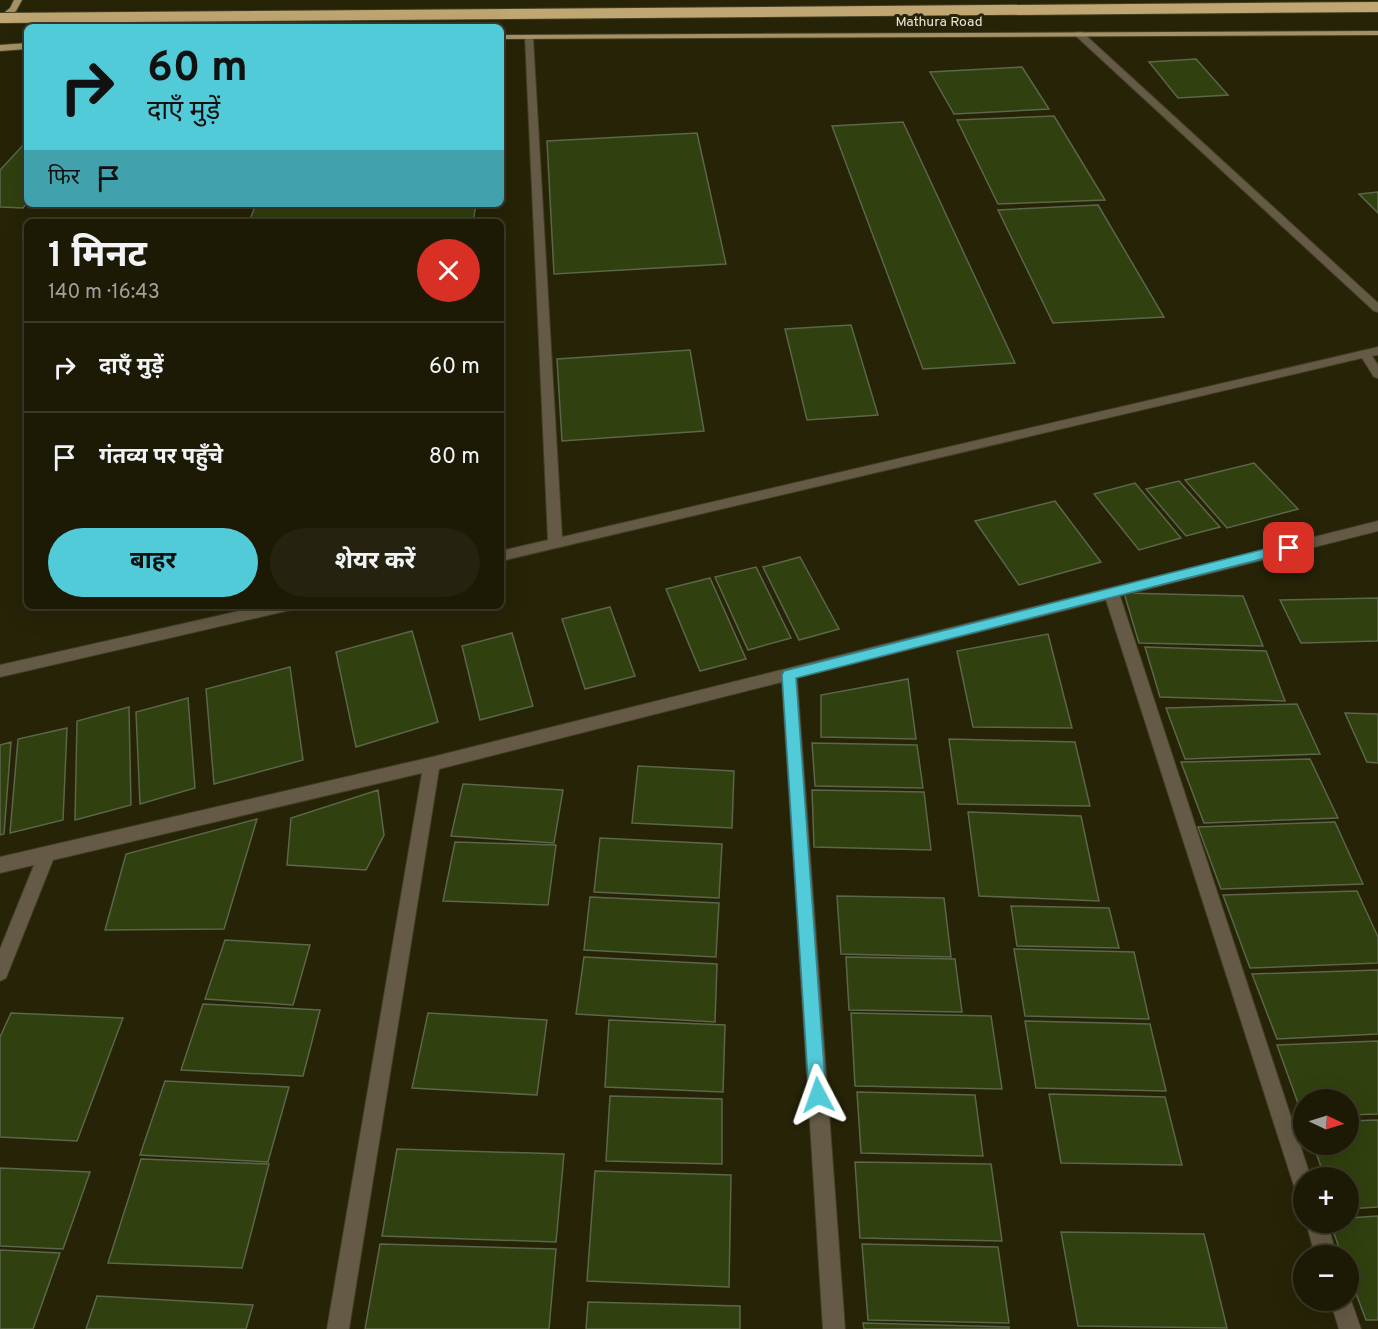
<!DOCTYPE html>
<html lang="hi">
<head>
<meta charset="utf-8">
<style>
  :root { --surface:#1c1a05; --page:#25230f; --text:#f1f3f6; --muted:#a0a19a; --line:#3a3827; --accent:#52cbd9 }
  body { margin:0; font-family:Overpass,"Noto Sans Devanagari",sans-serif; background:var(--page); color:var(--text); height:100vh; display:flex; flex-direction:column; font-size:22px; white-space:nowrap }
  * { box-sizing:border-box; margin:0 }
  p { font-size:20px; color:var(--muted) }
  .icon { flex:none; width:33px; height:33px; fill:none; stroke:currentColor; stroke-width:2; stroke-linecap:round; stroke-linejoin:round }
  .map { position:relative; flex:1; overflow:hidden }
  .panel { position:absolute; left:24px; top:219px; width:480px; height:390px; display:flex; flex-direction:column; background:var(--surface); border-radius:9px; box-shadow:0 6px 24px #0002,0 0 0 2px var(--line) }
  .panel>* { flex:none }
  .guide { position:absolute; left:24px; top:24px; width:480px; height:183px; border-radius:9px; box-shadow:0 6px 24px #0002,0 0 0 2px var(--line); background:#52cbd9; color:#111; overflow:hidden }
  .needle { width:39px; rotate:94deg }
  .controls { position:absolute; left:1293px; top:1089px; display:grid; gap:12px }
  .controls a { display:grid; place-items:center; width:66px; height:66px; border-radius:50%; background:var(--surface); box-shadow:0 6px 24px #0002,0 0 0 2px var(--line); font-size:30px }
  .pin { position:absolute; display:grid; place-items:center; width:51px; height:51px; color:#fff; margin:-26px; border-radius:12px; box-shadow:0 3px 9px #0006 }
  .me { position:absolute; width:66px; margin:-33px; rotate:356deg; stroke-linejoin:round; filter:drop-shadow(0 0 4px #0008) }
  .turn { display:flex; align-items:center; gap:21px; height:126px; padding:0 24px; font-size:27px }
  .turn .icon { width:78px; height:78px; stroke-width:2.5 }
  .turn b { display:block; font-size:42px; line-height:51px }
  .then { display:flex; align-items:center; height:57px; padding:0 24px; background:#0003; gap:12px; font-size:22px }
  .round { display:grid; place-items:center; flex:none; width:63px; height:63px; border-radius:32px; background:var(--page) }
  .overview { display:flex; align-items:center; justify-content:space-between; height:102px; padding:0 24px }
  h1 { font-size:36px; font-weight:700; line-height:45px }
  .button { display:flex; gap:12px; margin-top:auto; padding:12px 24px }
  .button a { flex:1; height:69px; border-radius:36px; background:var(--accent); color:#111; font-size:24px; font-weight:700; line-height:69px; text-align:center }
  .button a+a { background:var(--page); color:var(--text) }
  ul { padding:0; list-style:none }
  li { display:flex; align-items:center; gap:18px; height:90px; padding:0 24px; border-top:2px solid var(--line) }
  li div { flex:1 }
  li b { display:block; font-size:22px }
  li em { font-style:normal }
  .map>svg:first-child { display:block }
  .building { fill:#30400e; stroke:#5b664a; stroke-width:1.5 }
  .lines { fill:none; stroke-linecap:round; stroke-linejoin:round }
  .minor-casing { stroke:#413e24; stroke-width:2 }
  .major-casing { stroke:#413e24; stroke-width:2 }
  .minor { fill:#645a45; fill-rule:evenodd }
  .major { fill:#a59166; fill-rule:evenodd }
  .highway-bridge-casing { stroke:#413e24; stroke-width:12; stroke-linecap:butt }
  .highway-bridge { stroke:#bfa672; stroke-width:10 }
  .route { fill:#52cbd9; stroke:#35848d; stroke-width:1.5 }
  .labels { text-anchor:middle; stroke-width:6; stroke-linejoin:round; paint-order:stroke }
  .far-street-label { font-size:14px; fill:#e8e7d7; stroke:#262307 }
</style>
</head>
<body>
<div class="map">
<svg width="1378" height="1329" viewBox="0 0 1378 1329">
  <rect width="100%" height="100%" fill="#262307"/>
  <path class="building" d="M 1196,59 L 1228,95 L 1178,98 L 1149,62 Z
    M 1022,67 L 1049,109 L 954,114 L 930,72 Z
    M 1054,116 L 1105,200 L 998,204 L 957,120 Z
    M 903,122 L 1015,363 L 923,369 L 832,126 Z
    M 697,133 L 726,264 L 554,274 L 547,141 Z
    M 27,141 L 27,203 L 23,208 L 0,207 L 0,170 Z
    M 1378,192 L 1378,213 L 1359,194 Z
    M 256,204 L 476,204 L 473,222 L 249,222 Z
    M 1098,205 L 1164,317 L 1053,323 L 998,210 Z
    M 851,325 L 878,415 L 807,420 L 785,329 Z
    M 690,350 L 704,431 L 562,441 L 557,359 Z
    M 1254,463 L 1298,509 L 1227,528 L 1185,480 Z
    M 1179,481 L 1220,527 L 1186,536 L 1146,489 Z
    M 1135,483 L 1181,538 L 1139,550 L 1094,494 Z
    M 1055,501 L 1101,562 L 1019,585 L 975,521 Z
    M 800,557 L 839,629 L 799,640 L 763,567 Z
    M 756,567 L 791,638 L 748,650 L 715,577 Z
    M 710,578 L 746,659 L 700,671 L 666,589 Z
    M 1124,593 L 1243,596 L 1263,646 L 1139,643 Z
    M 1378,598 L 1378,641 L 1301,643 L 1280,600 Z
    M 610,607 L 635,676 L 585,689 L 562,619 Z
    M 412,631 L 438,722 L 356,747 L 336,652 Z
    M 512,633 L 533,706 L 480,720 L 462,646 Z
    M 1048,634 L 1072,728 L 973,727 L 957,651 Z
    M 1145,647 L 1266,651 L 1285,701 L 1160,697 Z
    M 290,667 L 303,760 L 214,784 L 206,689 Z
    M 908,679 L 916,739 L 821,737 L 821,695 Z
    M 188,698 L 195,788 L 140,804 L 136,712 Z
    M 1297,704 L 1320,754 L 1185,759 L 1166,708 Z
    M 129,707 L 131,805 L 75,820 L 77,721 Z
    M 1345,713 L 1378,714 L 1378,763 L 1367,762 Z
    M 67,728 L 63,820 L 10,833 L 18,739 Z
    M 949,739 L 1075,742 L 1090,806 L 958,804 Z
    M 11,742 L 4,834 L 0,835 L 0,745 Z
    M 812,743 L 917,745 L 923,788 L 815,786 Z
    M 1310,759 L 1338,818 L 1204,823 L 1181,762 Z
    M 638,766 L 734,771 L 732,828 L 632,823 Z
    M 463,784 L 563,790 L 554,843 L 451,836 Z
    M 378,790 L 384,835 L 366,870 L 287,865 L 291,818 Z
    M 812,790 L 924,792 L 931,850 L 814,847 Z
    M 968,812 L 1081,816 L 1099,901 L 979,896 Z
    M 257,819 L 224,929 L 105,930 L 126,854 Z
    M 1335,822 L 1363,884 L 1221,889 L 1198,827 Z
    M 600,838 L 722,844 L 719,898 L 594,892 Z
    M 455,842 L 556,845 L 548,905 L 443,901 Z
    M 1357,891 L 1378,937 L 1378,963 L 1250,968 L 1223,895 Z
    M 837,896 L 944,898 L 951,957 L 841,954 Z
    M 590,897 L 719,903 L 716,957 L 584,950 Z
    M 1011,906 L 1109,908 L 1119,948 L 1017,946 Z
    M 225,940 L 310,945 L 293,1005 L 205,999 Z
    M 1014,949 L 1134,952 L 1149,1019 L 1025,1016 Z
    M 584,957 L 717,964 L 715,1022 L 576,1014 Z
    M 846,957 L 955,959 L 962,1012 L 849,1010 Z
    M 1378,970 L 1378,1034 L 1277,1039 L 1252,974 Z
    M 203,1004 L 320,1010 L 303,1076 L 181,1070 Z
    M 11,1013 L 123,1018 L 77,1141 L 0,1137 L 0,1037 Z
    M 428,1013 L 547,1020 L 537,1095 L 412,1088 Z
    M 851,1013 L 991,1016 L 1002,1089 L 855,1086 Z
    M 609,1020 L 725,1025 L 723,1092 L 605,1087 Z
    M 1025,1021 L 1150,1024 L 1166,1091 L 1036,1088 Z
    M 1378,1041 L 1378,1114 L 1348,1115 L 1348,1100 L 1304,1100 L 1303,1117 L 1277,1045 Z
    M 165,1081 L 289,1087 L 268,1162 L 140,1155 Z
    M 857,1092 L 975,1095 L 983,1156 L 861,1153 Z
    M 1049,1094 L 1165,1097 L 1182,1165 L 1061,1163 Z
    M 610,1096 L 722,1099 L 722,1164 L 606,1161 Z
    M 1378,1120 L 1378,1207 L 1348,1209 L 1348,1178 L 1325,1178 L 1313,1144 L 1348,1144 L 1348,1121 Z
    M 397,1149 L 564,1154 L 556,1242 L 382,1236 Z
    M 141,1159 L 269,1164 L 242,1268 L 108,1263 Z
    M 855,1162 L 991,1164 L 1002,1241 L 860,1238 Z
    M 0,1168 L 90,1172 L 63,1249 L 0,1246 Z
    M 595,1171 L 731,1175 L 729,1287 L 587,1281 Z
    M 1378,1216 L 1378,1320 L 1366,1320 L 1348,1272 L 1348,1256 L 1342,1256 L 1330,1222 L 1348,1222 L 1348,1218 Z
    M 1061,1232 L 1204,1234 L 1227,1328 L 1078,1326 Z
    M 380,1244 L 556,1249 L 549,1329 L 365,1329 Z
    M 862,1244 L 998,1247 L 1009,1323 L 868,1320 Z
    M 0,1250 L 60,1253 L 33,1329 L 0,1329 Z
    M 97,1296 L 253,1305 L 246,1329 L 86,1329 Z
    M 588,1302 L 740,1306 L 740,1329 L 586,1329 Z
    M 863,1323 L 1009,1327 L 1009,1329 L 864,1329 Z"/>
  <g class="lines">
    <defs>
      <path id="minor" d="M 1076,32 L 1082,32 L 1378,303 L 1378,312 L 1374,311 L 1076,36 Z
        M 529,35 L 533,37 L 562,537 L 1378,347 L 1378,355 L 1372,356 L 1378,365 L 1378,378 L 1374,377 L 1362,358 L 501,561 L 501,551 L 548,540 L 525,37 Z
        M 1378,521 L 1378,531 L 1120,596 L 1311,1178 L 1304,1178 L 1304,1196 L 1297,1193 L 1294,1186 L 1106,600 L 797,678 L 845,1329 L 823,1329 L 782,682 L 439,769 L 349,1329 L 327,1329 L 422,773 L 53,860 L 6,978 L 0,981 L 0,949 L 34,865 L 0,873 L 0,857 L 432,757 Z
        M 262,606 L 293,606 L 291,610 L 286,611 L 0,677 L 0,665 Z
        M 1306,1222 L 1327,1222 L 1337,1256 L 1315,1256 Z
        M 1348,1292 L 1361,1329 L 1339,1329 L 1330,1300 L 1348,1300 Z"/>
      <path id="major" d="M 14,0 L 22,0 L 16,11 L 0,22 L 0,16 L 10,8 Z
        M 1378,31 L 1378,35 L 501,39 L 501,35 Z
        M 27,43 L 27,49 L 0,51 L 0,45 Z"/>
    </defs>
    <use href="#minor" class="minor-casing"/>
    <use href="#major" class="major-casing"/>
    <use href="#minor" class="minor"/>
    <use href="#major" class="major"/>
    <defs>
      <path id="highway-bridge" d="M 0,18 L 1378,7"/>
    </defs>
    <use href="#highway-bridge" class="highway-bridge-casing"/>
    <use href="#highway-bridge" class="highway-bridge"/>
  </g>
  <path class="route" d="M 1289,543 L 1295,548 L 1293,551 L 796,678 L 826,1095 L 824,1102 L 818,1104 L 811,1102 L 809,1095 L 782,675 L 784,671 Z"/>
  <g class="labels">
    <g class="far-street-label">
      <text x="939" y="26">Mathura Road</text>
    </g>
  </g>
</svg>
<div class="controls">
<a><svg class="needle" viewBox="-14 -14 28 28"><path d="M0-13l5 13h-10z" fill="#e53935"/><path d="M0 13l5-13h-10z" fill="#a0a19a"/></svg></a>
<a>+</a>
<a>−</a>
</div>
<div class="pin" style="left:1289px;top:548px;background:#d93025"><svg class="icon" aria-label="arrive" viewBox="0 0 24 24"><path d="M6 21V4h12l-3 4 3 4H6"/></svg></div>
<svg class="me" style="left:818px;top:1095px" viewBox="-20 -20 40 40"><path d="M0-17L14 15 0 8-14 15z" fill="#52cbd9" stroke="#fff" stroke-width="4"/></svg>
<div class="guide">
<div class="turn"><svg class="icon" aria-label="right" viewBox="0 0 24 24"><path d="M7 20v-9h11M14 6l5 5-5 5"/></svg><div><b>60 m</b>दाएँ मुड़ें</div></div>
<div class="then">फिर<svg class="icon" aria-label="arrive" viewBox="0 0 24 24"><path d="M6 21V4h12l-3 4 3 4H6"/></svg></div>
</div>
<section class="panel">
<div class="overview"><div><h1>1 मिनट</h1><p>140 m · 16:43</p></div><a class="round" style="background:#d93025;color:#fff"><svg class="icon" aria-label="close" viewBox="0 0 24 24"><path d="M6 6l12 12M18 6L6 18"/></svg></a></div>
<ul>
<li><svg class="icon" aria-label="right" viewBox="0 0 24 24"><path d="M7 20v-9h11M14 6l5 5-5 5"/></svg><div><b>दाएँ मुड़ें</b></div><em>60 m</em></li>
<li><svg class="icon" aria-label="arrive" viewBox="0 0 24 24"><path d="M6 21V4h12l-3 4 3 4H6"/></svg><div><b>गंतव्य पर पहुँचे</b></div><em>80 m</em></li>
</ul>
<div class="button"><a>बाहर</a><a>शेयर करें</a></div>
</section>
</div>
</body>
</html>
